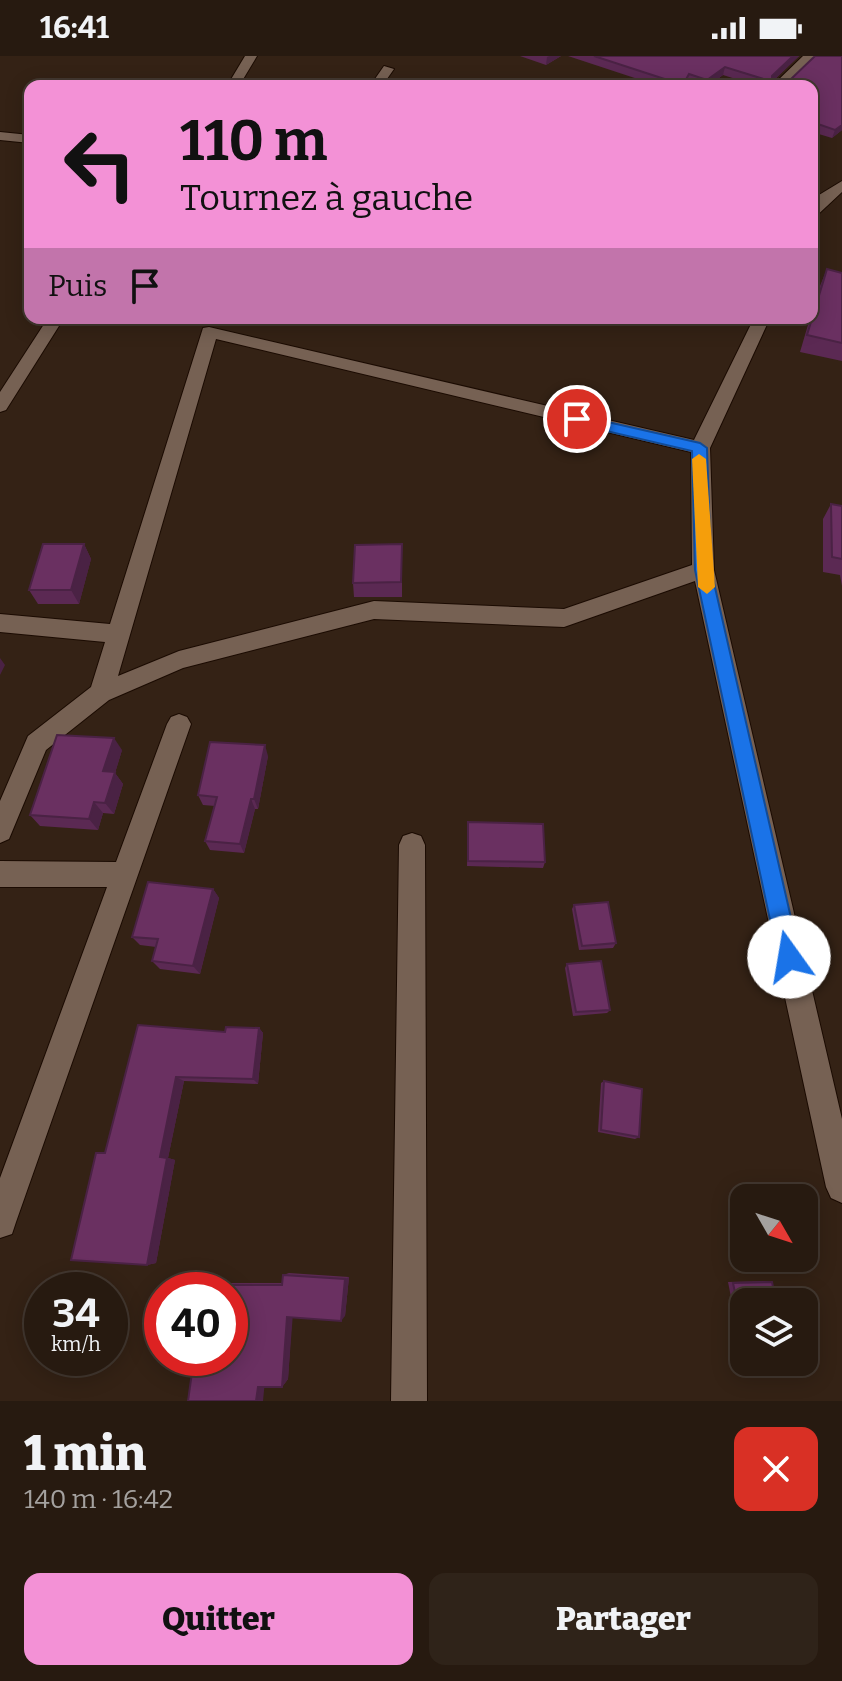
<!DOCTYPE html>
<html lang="fr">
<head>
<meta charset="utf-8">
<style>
  :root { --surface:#271a10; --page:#2f2319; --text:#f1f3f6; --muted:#a4a19f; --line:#433830; --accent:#f391d6 }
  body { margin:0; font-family:Bitter,serif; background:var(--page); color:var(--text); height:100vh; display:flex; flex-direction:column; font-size:30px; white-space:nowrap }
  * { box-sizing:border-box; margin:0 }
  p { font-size:26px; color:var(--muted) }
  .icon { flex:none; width:44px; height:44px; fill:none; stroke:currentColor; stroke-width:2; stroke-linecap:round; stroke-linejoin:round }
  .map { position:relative; height:1345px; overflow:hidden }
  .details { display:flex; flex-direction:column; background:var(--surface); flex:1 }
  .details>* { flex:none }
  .guide { position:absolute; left:24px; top:24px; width:794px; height:244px; border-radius:16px; box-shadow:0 4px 20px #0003,0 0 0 2px var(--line); background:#f391d6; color:#111; overflow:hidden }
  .needle { width:52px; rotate:129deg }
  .tools { position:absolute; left:730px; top:1128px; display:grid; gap:16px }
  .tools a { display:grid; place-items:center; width:88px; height:88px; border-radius:16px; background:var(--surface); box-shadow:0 4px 20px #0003,0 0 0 2px var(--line); font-size:40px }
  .speed { position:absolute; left:24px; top:1216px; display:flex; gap:16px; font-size:40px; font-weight:700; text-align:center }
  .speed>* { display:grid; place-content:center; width:104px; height:104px; border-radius:50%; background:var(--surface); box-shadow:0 4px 20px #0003,0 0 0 2px var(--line); line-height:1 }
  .speed small { font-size:20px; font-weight:400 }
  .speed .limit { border:12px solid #d22; background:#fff; color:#111 }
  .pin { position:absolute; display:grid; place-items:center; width:68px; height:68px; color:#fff; margin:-34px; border:4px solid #fff; border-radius:50%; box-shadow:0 2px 8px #0007 }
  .me { position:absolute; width:88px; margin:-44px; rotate:347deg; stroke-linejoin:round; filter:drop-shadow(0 0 6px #0008) }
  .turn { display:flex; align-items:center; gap:28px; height:168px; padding:0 24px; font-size:36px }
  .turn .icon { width:104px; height:104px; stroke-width:2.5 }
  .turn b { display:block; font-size:56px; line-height:68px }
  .then { display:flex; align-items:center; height:76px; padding:0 24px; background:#0003; gap:16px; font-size:30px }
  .round { display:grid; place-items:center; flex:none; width:84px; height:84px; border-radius:16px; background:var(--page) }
  .overview { display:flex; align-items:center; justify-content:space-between; height:136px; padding:0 24px }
  h1 { font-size:48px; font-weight:800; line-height:60px }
  .button { display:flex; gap:16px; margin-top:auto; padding:16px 24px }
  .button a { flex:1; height:92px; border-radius:16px; background:var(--accent); color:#111; font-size:32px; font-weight:800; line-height:92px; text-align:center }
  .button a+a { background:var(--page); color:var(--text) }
  .status { display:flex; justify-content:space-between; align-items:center; height:56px; padding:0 40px; background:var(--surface); direction:ltr }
  .status svg { height:22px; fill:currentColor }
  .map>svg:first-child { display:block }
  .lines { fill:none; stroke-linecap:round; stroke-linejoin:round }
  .minor-casing { stroke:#1b0b02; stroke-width:2 }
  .minor { fill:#766153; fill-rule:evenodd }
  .wall { fill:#5b2953 }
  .shaded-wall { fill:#4a2244 }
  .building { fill:#6a3061; stroke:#4a2244; stroke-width:2 }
  .route { fill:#1a73e8; stroke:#114b97; stroke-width:2 }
  .slow { fill:#f59e0b }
</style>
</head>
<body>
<div class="status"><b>16:41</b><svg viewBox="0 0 49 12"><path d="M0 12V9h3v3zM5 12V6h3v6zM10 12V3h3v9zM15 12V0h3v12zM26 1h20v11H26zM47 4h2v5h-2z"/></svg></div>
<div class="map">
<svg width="842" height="1345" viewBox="0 0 842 1345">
  <rect width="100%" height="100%" fill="#342215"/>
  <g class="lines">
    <defs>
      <path id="minor" d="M 245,0 L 257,0 L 239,30 L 227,30 Z
        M 803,0 L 816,0 L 785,30 L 772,30 Z
        M 384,10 L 394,13 L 382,30 L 370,30 Z
        M 0,76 L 30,79 L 30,87 L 0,84 Z
        M 842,125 L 842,136 L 812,164 L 814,142 Z
        M 48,262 L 64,262 L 6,354 L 0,356 L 0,336 Z
        M 754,262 L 770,262 L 710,392 L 714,514 L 842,1063 L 842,1147 L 831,1142 L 826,1131 L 695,525 L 564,571 L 374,563 L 183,612 L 109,644 L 46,694 L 9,783 L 0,787 L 0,745 L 28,680 L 91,631 L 105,586 L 0,576 L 0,558 L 110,568 L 203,272 L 209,271 L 694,384 ZM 216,283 L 691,396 L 692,509 L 564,553 L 374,545 L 179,595 L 118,620 Z
        M 179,658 L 187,661 L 191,668 L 16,1166 L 12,1178 L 0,1182 L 0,1122 L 107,831 L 0,831 L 0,805 L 116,806 L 167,668 L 171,661 Z
        M 412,777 L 421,780 L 425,789 L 427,1345 L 391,1345 L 399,789 L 403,780 Z"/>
    </defs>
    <use href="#minor" class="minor-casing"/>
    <use href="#minor" class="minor"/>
  </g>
  <path class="wall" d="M 520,0 L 561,0 L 546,9 Z
    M 568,0 L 799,0 L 774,24 L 790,24 L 842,0 L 842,74 L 832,82 L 812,76 L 812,30 L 758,30 L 723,19 L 708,30 L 699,30 L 687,26 L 686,30 L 659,30 Z
    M 827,213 L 842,217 L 842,305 L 800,296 L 810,262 L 812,262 L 812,257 L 820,230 Z
    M 831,448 L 842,450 L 842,530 L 840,519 L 823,516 L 823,463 Z
    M 84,488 L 91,503 L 79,548 L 38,548 L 29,534 Z
    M 402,503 L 402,541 L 354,541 L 353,527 Z
    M 122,694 L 115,717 L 123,728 L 114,758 L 103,757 L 98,774 L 40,770 L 30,759 Z
    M 268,700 L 258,753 L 255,753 L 244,797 L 210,794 L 205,785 L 215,750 L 203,749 L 198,739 Z
    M 468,766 L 545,806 L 543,812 L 467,810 Z
    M 213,833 L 219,842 L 200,918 L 160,913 L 152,905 L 156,891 L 140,889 L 132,881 Z
    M 574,849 L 616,887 L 613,892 L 579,894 L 572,853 Z
    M 567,908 L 610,954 L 607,957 L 573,960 L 565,912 Z
    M 138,969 L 225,976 L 259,972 L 263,977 L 258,1028 L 184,1025 L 168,1102 L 175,1104 L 156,1207 L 147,1209 L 105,1097 Z
    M 604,1025 L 639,1081 L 635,1083 L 598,1076 L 601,1027 Z
    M 289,1217 L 349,1221 L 345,1260 L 292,1261 L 288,1323 L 282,1331 L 264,1331 L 203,1229 L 212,1227 L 282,1227 L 283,1219 Z
    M 765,1225 L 772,1226 L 744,1246 L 744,1289 L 740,1287 L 728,1226 Z"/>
  <path class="shaded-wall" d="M 549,0 L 561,0 L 546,9 L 547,1 Z
    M 793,0 L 799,0 L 772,26 L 772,20 Z
    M 725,11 L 723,19 L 708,30 L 705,30 L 707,24 Z
    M 842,69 L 842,74 L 832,82 L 835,74 Z
    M 84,488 L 91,503 L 79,548 L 71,534 Z
    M 0,602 L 5,609 L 0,619 Z
    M 114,682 L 122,694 L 115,717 L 123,728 L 114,758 L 105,747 L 103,715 Z
    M 265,689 L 268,700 L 258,753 L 254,743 Z
    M 251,743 L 255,753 L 244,797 L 240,788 Z
    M 94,746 L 103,757 L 98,774 L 89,763 Z
    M 213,833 L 219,842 L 200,918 L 193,910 Z
    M 259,972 L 263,977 L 258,1028 L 253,1023 Z
    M 176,1021 L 184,1025 L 168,1102 L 175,1104 L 156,1207 L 147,1209 L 160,1101 Z
    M 349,1221 L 345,1260 L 341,1265 L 345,1223 Z
    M 293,1257 L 288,1323 L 282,1331 L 287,1261 Z
    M 265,1324 L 263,1345 L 256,1345 L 258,1331 Z"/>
  <path class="building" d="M 594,0 L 793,0 L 772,20 L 772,24 L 790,24 L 815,0 L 842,0 L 842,69 L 835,74 L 812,66 L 812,48 L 814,47 L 812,46 L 812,30 L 786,30 L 725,11 L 707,24 L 689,18 L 683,29 Z
    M 827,213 L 842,217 L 842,287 L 807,279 Z
    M 831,448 L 842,450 L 842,503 L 832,501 Z
    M 43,488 L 84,488 L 71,534 L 29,534 Z
    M 402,488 L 401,526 L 353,527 L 355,489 Z
    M 57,679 L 114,682 L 103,715 L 115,716 L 105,747 L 94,746 L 89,763 L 30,759 Z
    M 210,686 L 265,689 L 254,743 L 251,743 L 240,788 L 205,785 L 217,741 L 198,739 Z
    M 468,766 L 543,768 L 545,806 L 468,805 Z
    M 148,826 L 213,833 L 193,910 L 152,905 L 158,883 L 132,881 Z
    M 608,846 L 616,887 L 582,890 L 574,849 Z
    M 601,905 L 610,954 L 576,956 L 567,908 Z
    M 138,969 L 225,976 L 226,971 L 259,972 L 253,1023 L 176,1021 L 160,1101 L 167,1102 L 147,1209 L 71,1204 L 96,1097 L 105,1097 Z
    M 604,1025 L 642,1033 L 639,1081 L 601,1074 Z
    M 283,1219 L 345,1223 L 341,1265 L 287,1261 L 282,1331 L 258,1331 L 256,1345 L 188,1345 L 194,1302 L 230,1302 L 230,1234 L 202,1234 L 203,1229 L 282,1229 Z
    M 772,1226 L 776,1246 L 744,1246 L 744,1279 L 733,1227 Z"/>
  <path class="route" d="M 577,359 L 700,387 L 707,392 L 711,514 L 800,901 L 797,908 L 789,911 L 781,908 L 778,901 L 695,514 L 692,395 L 572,367 L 570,363 Z"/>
  <path class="slow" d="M 699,398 L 706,403 L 715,531 L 707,538 L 698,531 L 692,403 Z"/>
</svg>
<div class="tools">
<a><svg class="needle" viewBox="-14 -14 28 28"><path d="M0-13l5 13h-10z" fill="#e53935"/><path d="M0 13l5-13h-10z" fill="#a4a19f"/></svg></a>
<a><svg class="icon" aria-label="layers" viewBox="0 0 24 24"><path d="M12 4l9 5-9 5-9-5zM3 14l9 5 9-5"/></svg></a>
</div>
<div class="speed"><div>34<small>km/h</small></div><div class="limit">40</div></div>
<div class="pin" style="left:577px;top:363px;background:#d93025"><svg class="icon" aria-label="arrive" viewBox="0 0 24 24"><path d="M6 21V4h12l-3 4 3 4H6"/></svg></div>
<svg class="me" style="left:789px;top:901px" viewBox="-20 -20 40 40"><circle r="19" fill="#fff"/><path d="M0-13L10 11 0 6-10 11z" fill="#1a73e8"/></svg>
<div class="guide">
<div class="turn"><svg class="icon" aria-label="left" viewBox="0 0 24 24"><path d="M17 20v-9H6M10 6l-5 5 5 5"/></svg><div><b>110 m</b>Tournez à gauche</div></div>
<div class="then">Puis<svg class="icon" aria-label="arrive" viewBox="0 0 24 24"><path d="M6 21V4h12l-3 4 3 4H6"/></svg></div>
</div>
</div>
<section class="details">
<div class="overview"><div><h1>1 min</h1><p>140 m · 16:42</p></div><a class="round" style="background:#d93025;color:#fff"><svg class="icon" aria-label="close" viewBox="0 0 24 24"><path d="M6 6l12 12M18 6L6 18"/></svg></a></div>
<div class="button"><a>Quitter</a><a>Partager</a></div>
</section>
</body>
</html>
